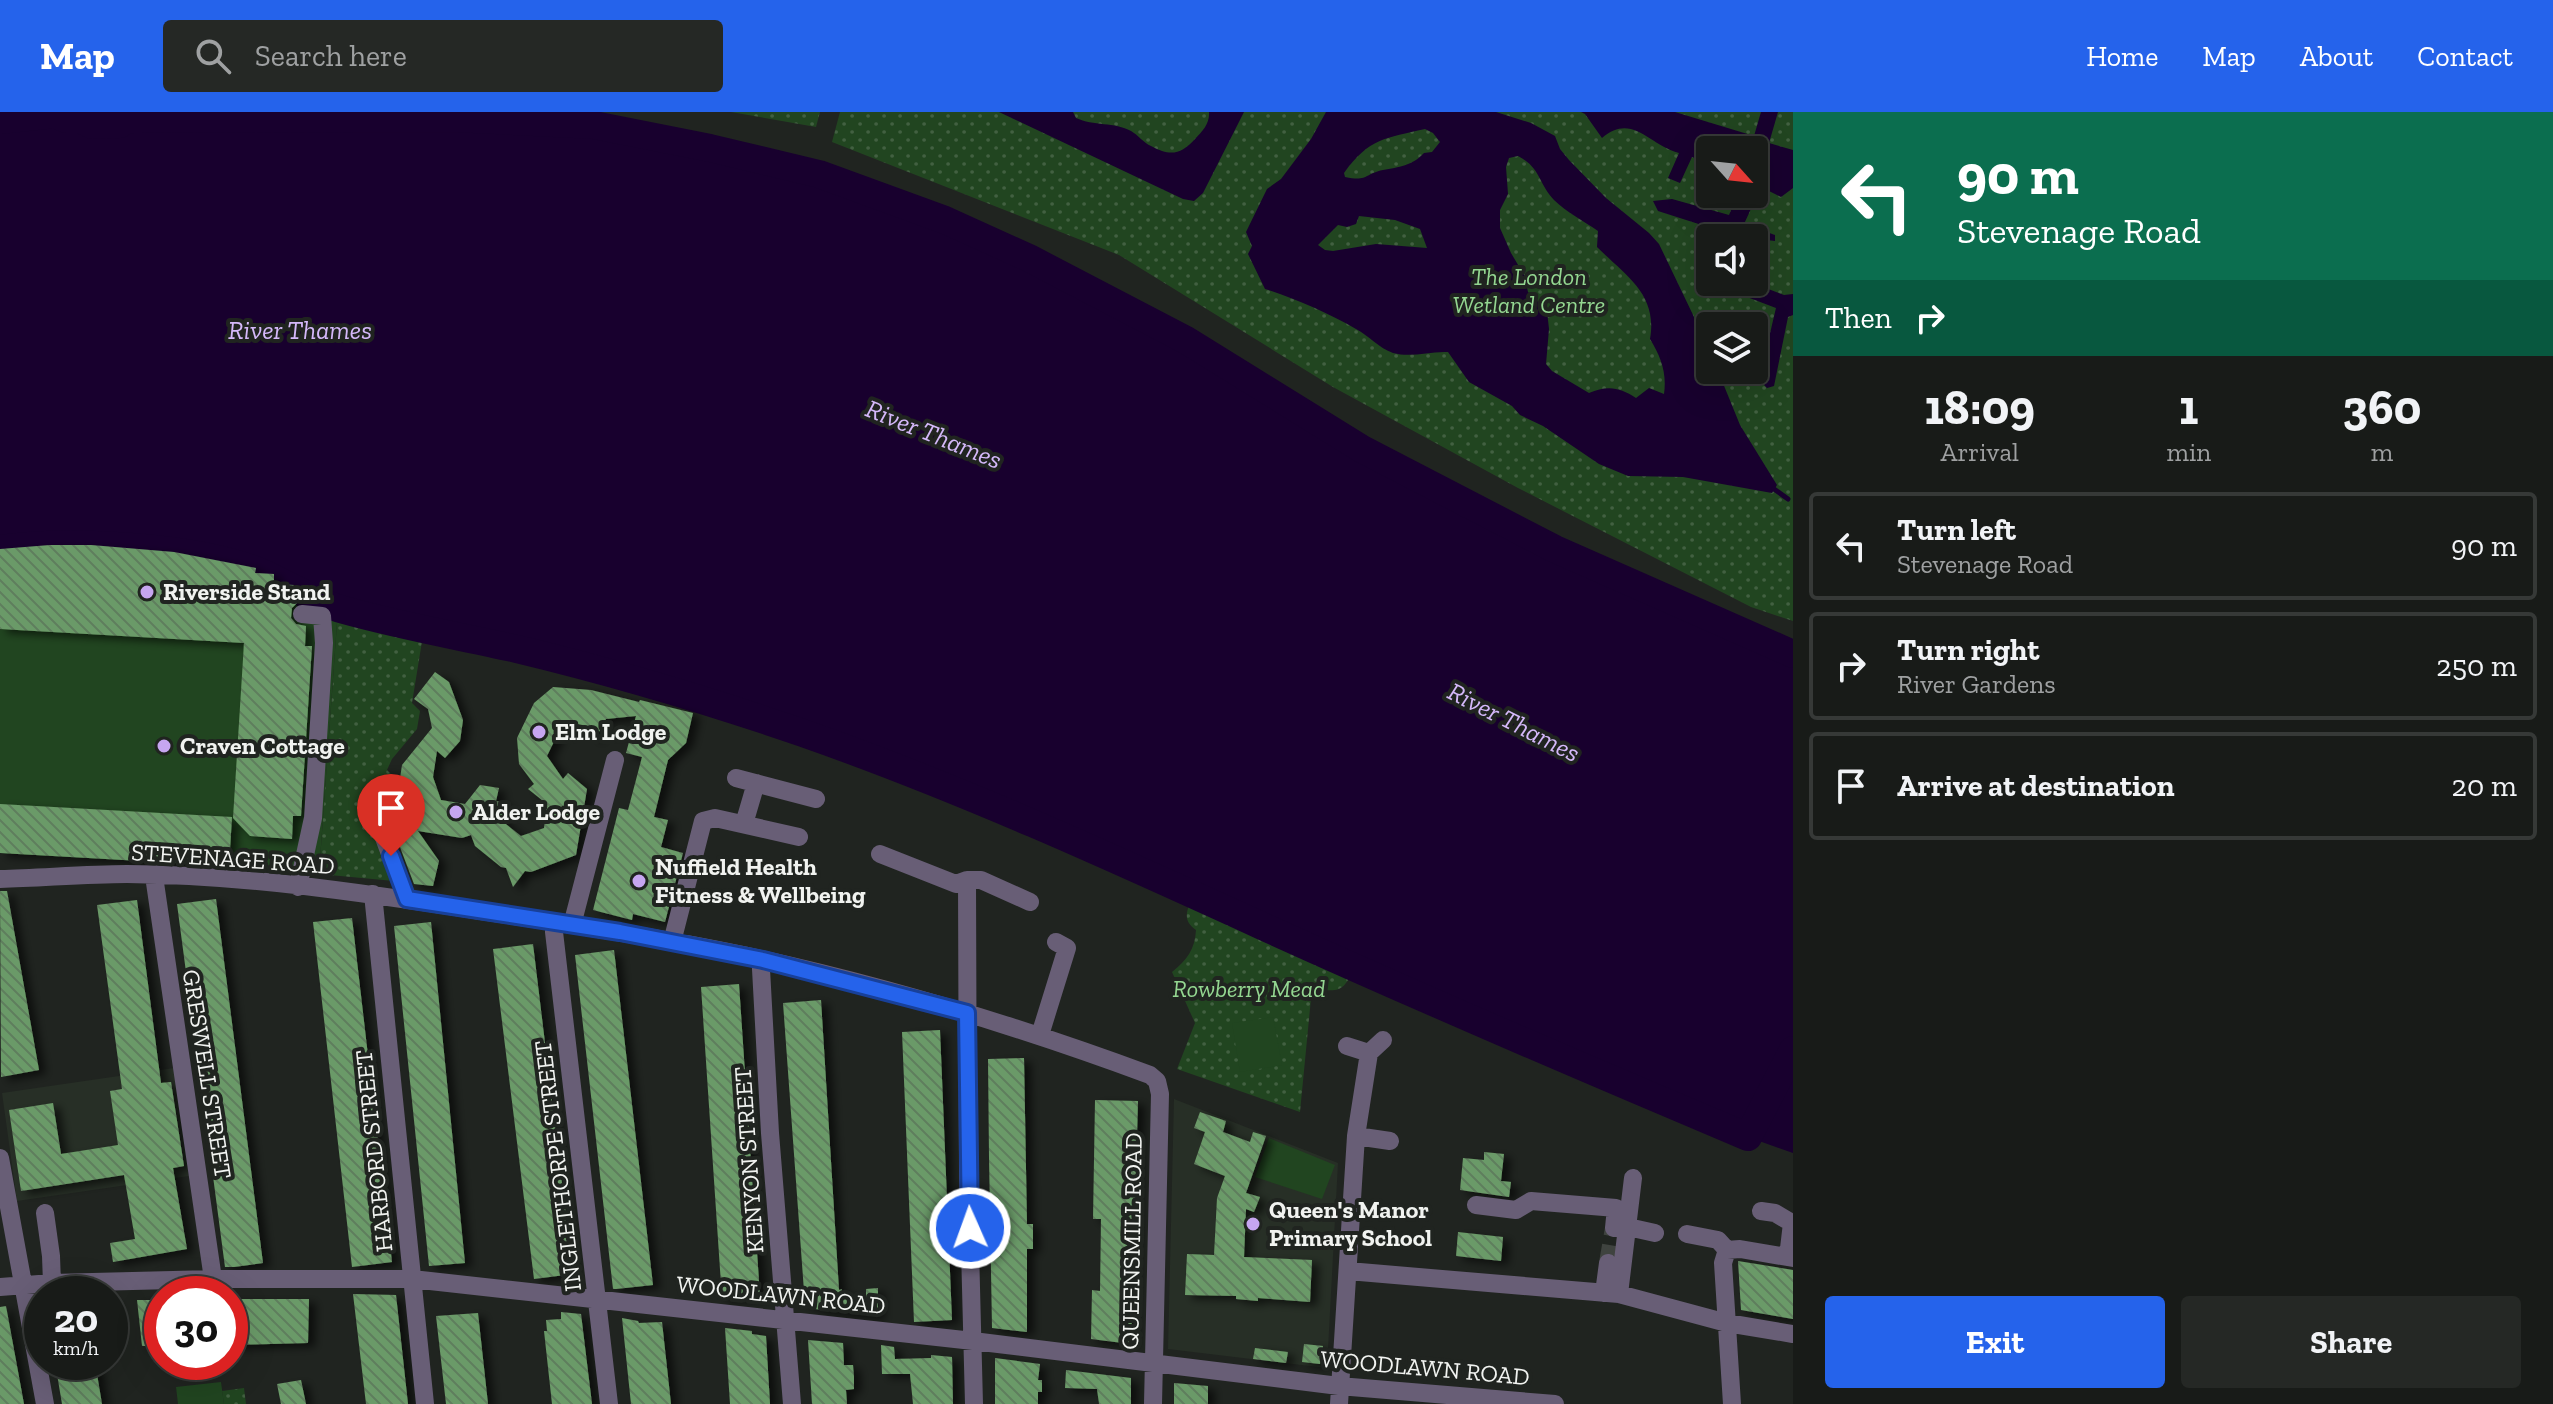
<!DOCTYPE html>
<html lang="en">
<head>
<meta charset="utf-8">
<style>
  :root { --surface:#181b18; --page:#252825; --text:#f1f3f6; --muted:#9fa1a2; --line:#363937; --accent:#2563eb }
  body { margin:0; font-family:"Zilla Slab",serif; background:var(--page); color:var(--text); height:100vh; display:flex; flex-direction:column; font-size:30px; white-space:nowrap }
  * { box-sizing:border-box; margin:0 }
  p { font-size:26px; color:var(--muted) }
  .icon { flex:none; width:44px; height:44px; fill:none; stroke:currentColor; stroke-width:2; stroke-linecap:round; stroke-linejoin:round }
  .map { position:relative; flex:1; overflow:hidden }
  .panel { display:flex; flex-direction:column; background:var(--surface); width:760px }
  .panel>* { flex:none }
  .hud { background:#0b6e4f; color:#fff; overflow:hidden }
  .needle { width:52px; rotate:117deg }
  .fabs { position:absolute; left:1696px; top:24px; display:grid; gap:16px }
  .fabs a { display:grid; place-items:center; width:72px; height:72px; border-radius:8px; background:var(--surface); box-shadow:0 8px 32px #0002,0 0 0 2px var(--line); font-size:40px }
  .speed { position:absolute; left:24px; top:1164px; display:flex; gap:16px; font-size:40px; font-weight:700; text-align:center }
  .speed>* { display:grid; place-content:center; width:104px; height:104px; border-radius:50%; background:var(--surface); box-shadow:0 8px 32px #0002,0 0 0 2px var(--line); line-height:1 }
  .speed small { font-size:20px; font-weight:400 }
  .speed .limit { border:12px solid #d22; background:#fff; color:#111 }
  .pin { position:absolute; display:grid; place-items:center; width:68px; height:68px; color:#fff; margin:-82px -34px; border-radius:50% 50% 50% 0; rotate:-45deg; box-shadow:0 0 8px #0007 }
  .pin .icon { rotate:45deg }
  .me { position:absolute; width:88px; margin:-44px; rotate:358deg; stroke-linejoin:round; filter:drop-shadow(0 0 6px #0008) }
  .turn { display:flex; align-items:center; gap:28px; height:168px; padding:0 32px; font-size:36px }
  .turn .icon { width:104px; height:104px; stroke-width:2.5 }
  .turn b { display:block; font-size:56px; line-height:68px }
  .then { display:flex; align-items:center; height:76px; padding:0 32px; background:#0003; gap:16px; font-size:30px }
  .eta { display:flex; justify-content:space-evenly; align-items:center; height:136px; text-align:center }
  .eta b { font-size:48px; font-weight:800; line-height:56px }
  .primary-button { display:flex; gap:16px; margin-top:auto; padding:16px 32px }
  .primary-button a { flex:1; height:92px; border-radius:8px; background:var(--accent); color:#fff; font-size:32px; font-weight:800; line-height:92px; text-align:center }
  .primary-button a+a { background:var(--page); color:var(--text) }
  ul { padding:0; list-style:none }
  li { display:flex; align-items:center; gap:24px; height:108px; margin:0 16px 12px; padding:0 16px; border:4px solid var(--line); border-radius:8px }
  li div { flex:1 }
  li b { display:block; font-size:30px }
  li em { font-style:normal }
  header { display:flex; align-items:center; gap:48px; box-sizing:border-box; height:112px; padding:0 40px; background:var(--accent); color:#fff }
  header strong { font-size:38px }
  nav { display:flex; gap:44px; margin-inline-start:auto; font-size:28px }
  .search { width:560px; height:72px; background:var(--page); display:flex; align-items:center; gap:20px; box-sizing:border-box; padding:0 28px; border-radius:8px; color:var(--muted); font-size:30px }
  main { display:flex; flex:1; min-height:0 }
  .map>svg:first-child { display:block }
  .built { fill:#272f26 }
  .park { fill:url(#park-dots); fill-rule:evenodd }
  .pitch { fill:#214520 }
  .water { fill:#18002e; fill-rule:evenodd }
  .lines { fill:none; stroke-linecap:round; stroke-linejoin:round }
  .stream { stroke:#18002e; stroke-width:5 }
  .river { stroke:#18002e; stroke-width:28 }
  .building { fill:url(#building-back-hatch); filter:url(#shadow) }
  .minor-tunnel { stroke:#3f433f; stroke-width:18; stroke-dasharray:18 9; stroke-linecap:butt }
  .minor { stroke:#685e76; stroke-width:18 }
  .route-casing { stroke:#184099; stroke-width:20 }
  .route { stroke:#2563eb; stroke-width:14 }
  .poi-dot { fill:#c6a6f0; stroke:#202420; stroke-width:3 }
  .labels { text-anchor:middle; stroke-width:8; stroke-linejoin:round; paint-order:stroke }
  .park-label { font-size:24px; font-style:italic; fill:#94d791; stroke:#202420 }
  .poi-label { font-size:24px; font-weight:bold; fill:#f1f3f0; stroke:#202420; text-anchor:start }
  .street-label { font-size:24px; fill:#f1f3f0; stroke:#202420 }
  .water-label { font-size:26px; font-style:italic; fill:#d4b8f9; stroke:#202420 }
</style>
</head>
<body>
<header>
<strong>Map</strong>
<div class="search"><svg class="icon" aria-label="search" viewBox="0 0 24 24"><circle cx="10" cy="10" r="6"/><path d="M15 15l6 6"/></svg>Search here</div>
<nav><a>Home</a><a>Map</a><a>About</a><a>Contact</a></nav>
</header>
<main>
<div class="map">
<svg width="1793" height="1292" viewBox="0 0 1793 1292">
  <defs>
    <pattern id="park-dots" width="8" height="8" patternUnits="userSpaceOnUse" patternTransform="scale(2)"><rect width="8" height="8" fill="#214520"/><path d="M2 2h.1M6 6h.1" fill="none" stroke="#426041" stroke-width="1.8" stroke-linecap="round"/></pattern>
    <pattern id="building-back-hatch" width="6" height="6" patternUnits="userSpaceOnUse" patternTransform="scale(2)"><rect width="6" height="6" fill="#6b9a68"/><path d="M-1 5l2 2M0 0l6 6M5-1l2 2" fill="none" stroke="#5f7e5d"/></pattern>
    <filter id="shadow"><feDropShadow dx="7" dy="4" stdDeviation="4" flood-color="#0009"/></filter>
  </defs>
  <rect width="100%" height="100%" fill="#202420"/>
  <path class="built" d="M 174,956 L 189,1064 L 17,1089 L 2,981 Z
    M 1174,987 L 1338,1051 L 1327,1256 L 1168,1237 Z"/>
  <path class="park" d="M 731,0 L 820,0 L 816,15 Z
    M 840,0 L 1793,0 L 1793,509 L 1751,495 L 1518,376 L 1333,275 L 1119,143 L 832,30 ZM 1710,38 L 1754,38 L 1754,82 L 1710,82 ZM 1710,126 L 1754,126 L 1754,170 L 1710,170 ZM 1710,214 L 1754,214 L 1754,258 L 1710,258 Z
    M 338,497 L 424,517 L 412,591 L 420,599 L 417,617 L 392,647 L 387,658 L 392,663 L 394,670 L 377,678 L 373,697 L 394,769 L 319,762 Z
    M 1202,784 L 1355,854 C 1344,880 1339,881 1312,876 L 1300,1000 L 1177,957 L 1195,911 L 1172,860 C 1187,848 1195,837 1196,818 C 1185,810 1185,803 1190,791 L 1198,795 Z
    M 244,1276 L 246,1292 L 224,1292 L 222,1279 Z"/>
  <path class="pitch" d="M 50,433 C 115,433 184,436 247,455 C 279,465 309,483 338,497 L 319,762 L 229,754 L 0,741 L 0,437 Z
    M 1273,905 L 1282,953 L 1240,960 L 1232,911 Z
    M 1269,1026 L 1335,1053 L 1322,1087 L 1255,1065 Z
    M 221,1270 L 224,1292 L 178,1292 L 176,1275 Z"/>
  <path class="water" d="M 999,0 L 1073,0 L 1076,6 C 1093,14 1115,10 1131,19 C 1138,23 1144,31 1151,34 C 1171,45 1181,42 1195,27 C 1203,19 1210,11 1209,0 L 1244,0 L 1203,81 L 1194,89 L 1183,87 Z
    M 1326,0 L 1496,0 L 1531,11 L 1555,24 L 1560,37 L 1569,48 L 1606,86 L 1649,121 L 1659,132 L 1694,205 L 1694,230 L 1710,253 L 1710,258 L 1718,259 L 1740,313 L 1777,373 L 1772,381 L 1683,365 L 1628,364 L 1599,352 L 1543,314 L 1520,303 L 1512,294 L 1469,270 L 1448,240 C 1429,239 1412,246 1393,241 C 1379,236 1369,224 1356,217 C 1330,202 1294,186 1265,177 L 1248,142 L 1252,134 L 1246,120 L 1267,77 L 1281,67 L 1311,27 ZM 1425,17 L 1433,21 L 1440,30 L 1432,40 L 1424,41 C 1412,54 1399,55 1383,58 C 1364,62 1368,70 1345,65 L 1344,61 C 1369,26 1386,26 1425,17 ZM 1518,44 C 1541,56 1538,71 1554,88 C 1566,100 1584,109 1598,119 L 1597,135 C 1626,164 1658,182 1650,227 C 1661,245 1667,261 1664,282 L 1649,276 L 1636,286 C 1620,275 1607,273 1589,281 L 1552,259 L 1546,252 L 1549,217 L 1547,199 L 1528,180 L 1524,163 L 1511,141 L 1500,116 L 1500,98 L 1508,82 L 1506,55 L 1509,46 ZM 1359,104 L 1395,108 L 1420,117 L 1427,136 L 1376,132 L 1333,139 L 1325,138 L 1318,133 L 1338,113 L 1347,115 L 1356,112 Z
    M 1581,0 L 1675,0 L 1754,24 L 1761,0 L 1778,0 L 1769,31 L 1793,38 L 1793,76 L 1781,85 L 1761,75 L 1744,112 L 1775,123 L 1775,129 L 1742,125 L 1730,126 L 1730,122 L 1658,99 L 1653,89 L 1672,87 L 1729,103 L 1738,82 L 1754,82 L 1754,38 L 1710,38 L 1710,52 L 1692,45 L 1680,71 L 1668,66 L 1679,41 C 1649,33 1632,0 1602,26 L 1585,2 Z
    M 55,2 L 66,7 L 80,7 L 92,13 L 120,12 L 124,8 L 133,7 L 453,6 L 594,13 L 710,36 L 819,62 L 945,108 L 1029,146 L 1186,228 L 1362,337 L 1555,437 L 1793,542 L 1793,1041 L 1748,1025 L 1582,955 L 1039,712 L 803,621 L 713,592 L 607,561 L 518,538 L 338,497 L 250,456 L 215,447 L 174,440 L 91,433 L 0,437 L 0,8 Z
    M 1702,161 L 1710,162 L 1710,170 L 1750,170 L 1784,183 L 1793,182 L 1793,203 L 1788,205 L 1774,274 L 1767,276 L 1759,268 L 1776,196 L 1705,169 Z"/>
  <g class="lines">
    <path class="stream" d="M 1774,377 L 1788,387"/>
    <path class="river" d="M 0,8 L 55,2 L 66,7 L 80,7 L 92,13 L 120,12 L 124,8 L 133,7 L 453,6 L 594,13 L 710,36 L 819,62 L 945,108 L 1029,146 L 1186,228 L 1362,337 L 1555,437 L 1793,542
      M 0,437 C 68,427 185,434 250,456 C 282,467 311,489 344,498 C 401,514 459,524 517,537 C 613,560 710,589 803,621 C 960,676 1109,744 1260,813 C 1421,886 1584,956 1748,1025 L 1793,938"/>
  </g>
  <path class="building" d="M 50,433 L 91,433 L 174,440 L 256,456 L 255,461 L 274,462 L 274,472 L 294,473 L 294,488 L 297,488 L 297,491 L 292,496 L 291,506 L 296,512 L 306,514 L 305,534 L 312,534 L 301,704 L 293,704 L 292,727 L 250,724 L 233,706 L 244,531 L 0,517 L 0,437 Z
    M 435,560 L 449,570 L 463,608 L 460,629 L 445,646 L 437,639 L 433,665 L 441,688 L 465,692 L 480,673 L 499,676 L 496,689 L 506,691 L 502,709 L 521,724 L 544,716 L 547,692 L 528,677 L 534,672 L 519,652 L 517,626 L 534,591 L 553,575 L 591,578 L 639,590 L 640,588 L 693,601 L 686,631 L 668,648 L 654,705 L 668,708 L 661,735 L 683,741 L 665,810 L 633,802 L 632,808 L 593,798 L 619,696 L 628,698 L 642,645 L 626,641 L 636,604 L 606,607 L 595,627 L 587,614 L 564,609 L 547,644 L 563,667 L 568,661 L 587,677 L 576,743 L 531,760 L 525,759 L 513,775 L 506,756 L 501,755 L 475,734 L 471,723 L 462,726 L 418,719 L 439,749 L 433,774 L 414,772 L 395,722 L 407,711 L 410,702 L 399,673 L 402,653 L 432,616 L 428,597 L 414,587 Z
    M 0,692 L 232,705 L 229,754 L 0,741 Z
    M 0,779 L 7,779 L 39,958 L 1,965 Z
    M 216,787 L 263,1151 L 234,1155 L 225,1155 L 177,792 Z
    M 137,788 L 161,971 L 171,970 L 184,1054 L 173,1056 L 187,1137 L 113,1150 L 110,1131 L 135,1127 L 124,1063 L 21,1079 L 9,998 L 53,991 L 61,1042 L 118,1033 L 110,979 L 122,977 L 97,793 Z
    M 352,806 L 392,1150 L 352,1155 L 313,810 Z
    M 431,810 L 465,1151 L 429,1154 L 394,814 Z
    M 533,832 L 573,1162 L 534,1167 L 493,837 Z
    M 614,838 L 653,1173 L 616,1177 L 613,1177 L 575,843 Z
    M 739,872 L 760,1184 L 722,1187 L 701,875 Z
    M 821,888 L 839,1178 L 842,1177 L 842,1181 L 866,1184 L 866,1177 L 878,1176 L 878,1204 L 815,1197 L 815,1194 L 805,1193 L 783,891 Z
    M 940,918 L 952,1208 L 914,1210 L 902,920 Z
    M 1024,946 L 1027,1112 L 1033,1112 L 1033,1137 L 1027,1137 L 1027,1220 L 992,1216 L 989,1045 L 988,947 Z
    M 1095,988 L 1138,989 L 1131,1232 L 1091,1227 L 1092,1178 L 1100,1179 L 1101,1107 L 1093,1107 Z
    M 1200,1000 L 1226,1009 L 1223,1020 L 1250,1030 L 1253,1020 L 1266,1024 L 1246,1081 L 1260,1085 L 1254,1100 L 1246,1097 L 1244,1145 L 1312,1148 L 1310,1190 L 1258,1186 L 1258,1189 L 1236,1187 L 1236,1184 L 1185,1183 L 1187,1142 L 1214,1143 L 1217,1086 L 1225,1064 L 1194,1052 L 1205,1020 L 1194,1016 Z
    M 1484,1040 L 1504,1042 L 1501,1069 L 1511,1070 L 1509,1085 L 1460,1078 L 1463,1046 L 1484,1048 Z
    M 1458,1120 L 1503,1125 L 1501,1149 L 1456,1144 Z
    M 1738,1149 L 1793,1158 L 1793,1207 L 1741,1198 Z
    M 353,1182 L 396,1183 L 408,1292 L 366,1292 Z
    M 230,1187 L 309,1187 L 308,1231 L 230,1233 Z
    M 137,1188 L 162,1188 L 162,1234 L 142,1234 Z
    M 6,1194 L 24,1292 L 0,1292 L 0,1195 Z
    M 561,1200 L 581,1202 L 592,1292 L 552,1292 L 544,1219 L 547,1219 L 546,1208 L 561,1207 Z
    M 478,1201 L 488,1292 L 446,1292 L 436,1204 Z
    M 622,1206 L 638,1209 L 639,1211 L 662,1210 L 671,1292 L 631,1292 Z
    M 725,1216 L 752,1219 L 752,1222 L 766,1224 L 770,1292 L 730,1292 Z
    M 808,1228 L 843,1231 L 844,1253 L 853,1253 L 854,1265 L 854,1277 L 846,1278 L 847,1292 L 812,1292 Z
    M 1304,1232 L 1323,1234 L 1320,1252 L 1302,1250 Z
    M 881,1233 L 894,1235 L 895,1247 L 931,1246 L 931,1243 L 952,1245 L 953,1292 L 913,1292 L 910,1262 L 882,1262 Z
    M 1255,1236 L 1288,1240 L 1286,1251 L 1253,1247 Z
    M 995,1246 L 1040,1252 L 1038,1268 L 1042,1268 L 1042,1280 L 1038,1280 L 1038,1292 L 995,1292 Z
    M 55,1250 L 95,1250 L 102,1292 L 62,1292 Z
    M 1066,1258 L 1131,1266 L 1131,1292 L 1099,1292 L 1097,1277 L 1065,1276 Z
    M 301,1268 L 306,1292 L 281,1292 L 277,1272 Z
    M 1174,1271 L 1208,1274 L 1208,1292 L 1174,1292 Z"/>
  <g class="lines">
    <path class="minor-tunnel" d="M 1608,1151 L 1614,1116"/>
    <path class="minor" d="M 736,666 L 816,687
      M 381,695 L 383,723 L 407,787
      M 744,712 L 756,671
      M 880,742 L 956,772 L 967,768
      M 154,764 L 213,1167
      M 0,767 C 42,766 85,762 127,762 C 246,763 364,781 481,799 C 575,813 669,827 761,847 C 893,876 1023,916 1150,963 L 1157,969 L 1160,982 L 1153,1292
      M 298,775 L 313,706 L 324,531 L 322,504 L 302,502
      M 373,782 L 425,1292
      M 556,810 L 554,820 L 609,1292
      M 572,813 L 615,648
      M 672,830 L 703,709 L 715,706 L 799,725
      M 763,848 L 761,857 L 770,1021 L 792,1292
      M 1040,923 L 1067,836 L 1056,830
      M 1347,934 L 1369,941
      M 1356,1024 L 1390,1029
      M 0,1046 L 45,1292
      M 1476,1093 L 1516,1098 L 1531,1089 L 1616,1096 L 1614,1116
      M 1761,1099 L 1775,1101 L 1792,1111 L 1788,1145
      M 45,1101 L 51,1144 L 52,1171
      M 1628,1115 L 1655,1121
      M 1687,1122 L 1718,1128 L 1727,1138
      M 1348,1159 L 1619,1182 L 1727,1211 L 1793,1222
      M 0,1175 L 52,1171 L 213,1167 L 412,1167 L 973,1229 L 1339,1274 L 1555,1292
      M 1604,1181 L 1608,1151
      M 1619,1182 L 1633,1066
      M 974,1292 L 968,1059 L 967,768 L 981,768 L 1030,790
      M 1339,1292 L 1356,1024 L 1369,941 L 1383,928
      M 1732,1292 L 1723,1151 L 1727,1138 L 1740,1137 L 1793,1146"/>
  </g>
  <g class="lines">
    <defs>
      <path id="route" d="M 391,744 L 407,787 L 620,820 L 763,848 L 967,901 L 970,1116"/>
    </defs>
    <use href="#route" class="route-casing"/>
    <use href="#route" class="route"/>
  </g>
  <g class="poi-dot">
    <circle cx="147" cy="480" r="8"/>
    <circle cx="539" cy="620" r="8"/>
    <circle cx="164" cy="634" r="8"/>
    <circle cx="456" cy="700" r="8"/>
    <circle cx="639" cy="769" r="8"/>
    <circle cx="1253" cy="1112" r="8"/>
  </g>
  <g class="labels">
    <g class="park-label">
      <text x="1529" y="173">The London<tspan x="1529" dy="28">Wetland Centre</tspan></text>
      <text x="1249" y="885">Rowberry Mead</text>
    </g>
    <g class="poi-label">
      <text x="163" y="488">Riverside Stand</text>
      <text x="555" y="628">Elm Lodge</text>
      <text x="180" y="642">Craven Cottage</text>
      <text x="472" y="708">Alder Lodge</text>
      <text x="655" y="763">Nuffield Health<tspan x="655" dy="28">Fitness &amp; Wellbeing</tspan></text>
      <text x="1269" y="1106">Queen's Manor<tspan x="1269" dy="28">Primary School</tspan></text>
    </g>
    <g class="street-label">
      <text transform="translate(233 747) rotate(4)" y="8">STEVENAGE ROAD</text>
      <text transform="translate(207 962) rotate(81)" y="8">GRESWELL STREET</text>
      <text transform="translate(374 1039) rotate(-96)" y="8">HARBORD STREET</text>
      <text transform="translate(749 1048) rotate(-94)" y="8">KENYON STREET</text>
      <text transform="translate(558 1054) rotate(-97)" y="8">INGLETHORPE STREET</text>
      <text transform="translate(1132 1129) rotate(-89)" y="8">QUEENSMILL ROAD</text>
      <text transform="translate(781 1183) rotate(6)" y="8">WOODLAWN ROAD</text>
      <text transform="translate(1425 1256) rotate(5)" y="8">WOODLAWN ROAD</text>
    </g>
    <g class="water-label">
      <text x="300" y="227">River Thames</text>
      <text transform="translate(934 322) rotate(22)" y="9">River Thames</text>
      <text transform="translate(1514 610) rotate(27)" y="9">River Thames</text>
    </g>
  </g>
</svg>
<div class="fabs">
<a><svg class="needle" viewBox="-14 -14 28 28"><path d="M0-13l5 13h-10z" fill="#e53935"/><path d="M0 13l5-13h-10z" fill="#9fa1a2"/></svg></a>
<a><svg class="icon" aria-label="sound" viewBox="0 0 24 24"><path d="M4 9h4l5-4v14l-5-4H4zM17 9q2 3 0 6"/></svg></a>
<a><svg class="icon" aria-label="layers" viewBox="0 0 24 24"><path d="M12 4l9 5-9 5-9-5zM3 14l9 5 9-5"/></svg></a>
</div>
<div class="speed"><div>20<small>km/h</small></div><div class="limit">30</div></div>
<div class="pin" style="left:391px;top:744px;background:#d93025"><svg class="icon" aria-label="arrive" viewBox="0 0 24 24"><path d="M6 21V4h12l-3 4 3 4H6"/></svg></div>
<svg class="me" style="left:970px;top:1116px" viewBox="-20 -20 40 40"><circle r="17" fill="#2563eb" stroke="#fff" stroke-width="3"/><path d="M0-11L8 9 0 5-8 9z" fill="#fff"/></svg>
</div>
<section class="panel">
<div class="hud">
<div class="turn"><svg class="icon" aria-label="left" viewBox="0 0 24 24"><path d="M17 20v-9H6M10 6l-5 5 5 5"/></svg><div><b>90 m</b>Stevenage Road</div></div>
<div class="then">Then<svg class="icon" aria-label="right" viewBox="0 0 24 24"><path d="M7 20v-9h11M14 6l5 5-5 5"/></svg></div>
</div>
<div class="eta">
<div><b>18:09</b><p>Arrival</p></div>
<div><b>1</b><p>min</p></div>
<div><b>360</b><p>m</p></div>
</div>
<ul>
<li><svg class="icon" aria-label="left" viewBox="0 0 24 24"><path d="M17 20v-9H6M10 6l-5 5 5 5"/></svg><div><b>Turn left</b><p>Stevenage Road</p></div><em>90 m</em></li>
<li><svg class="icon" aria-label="right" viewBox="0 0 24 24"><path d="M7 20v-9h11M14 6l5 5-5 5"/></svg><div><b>Turn right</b><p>River Gardens</p></div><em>250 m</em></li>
<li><svg class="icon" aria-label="arrive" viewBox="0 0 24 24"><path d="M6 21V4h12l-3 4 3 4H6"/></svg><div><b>Arrive at destination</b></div><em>20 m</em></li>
</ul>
<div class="primary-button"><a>Exit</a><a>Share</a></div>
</section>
</main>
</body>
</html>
